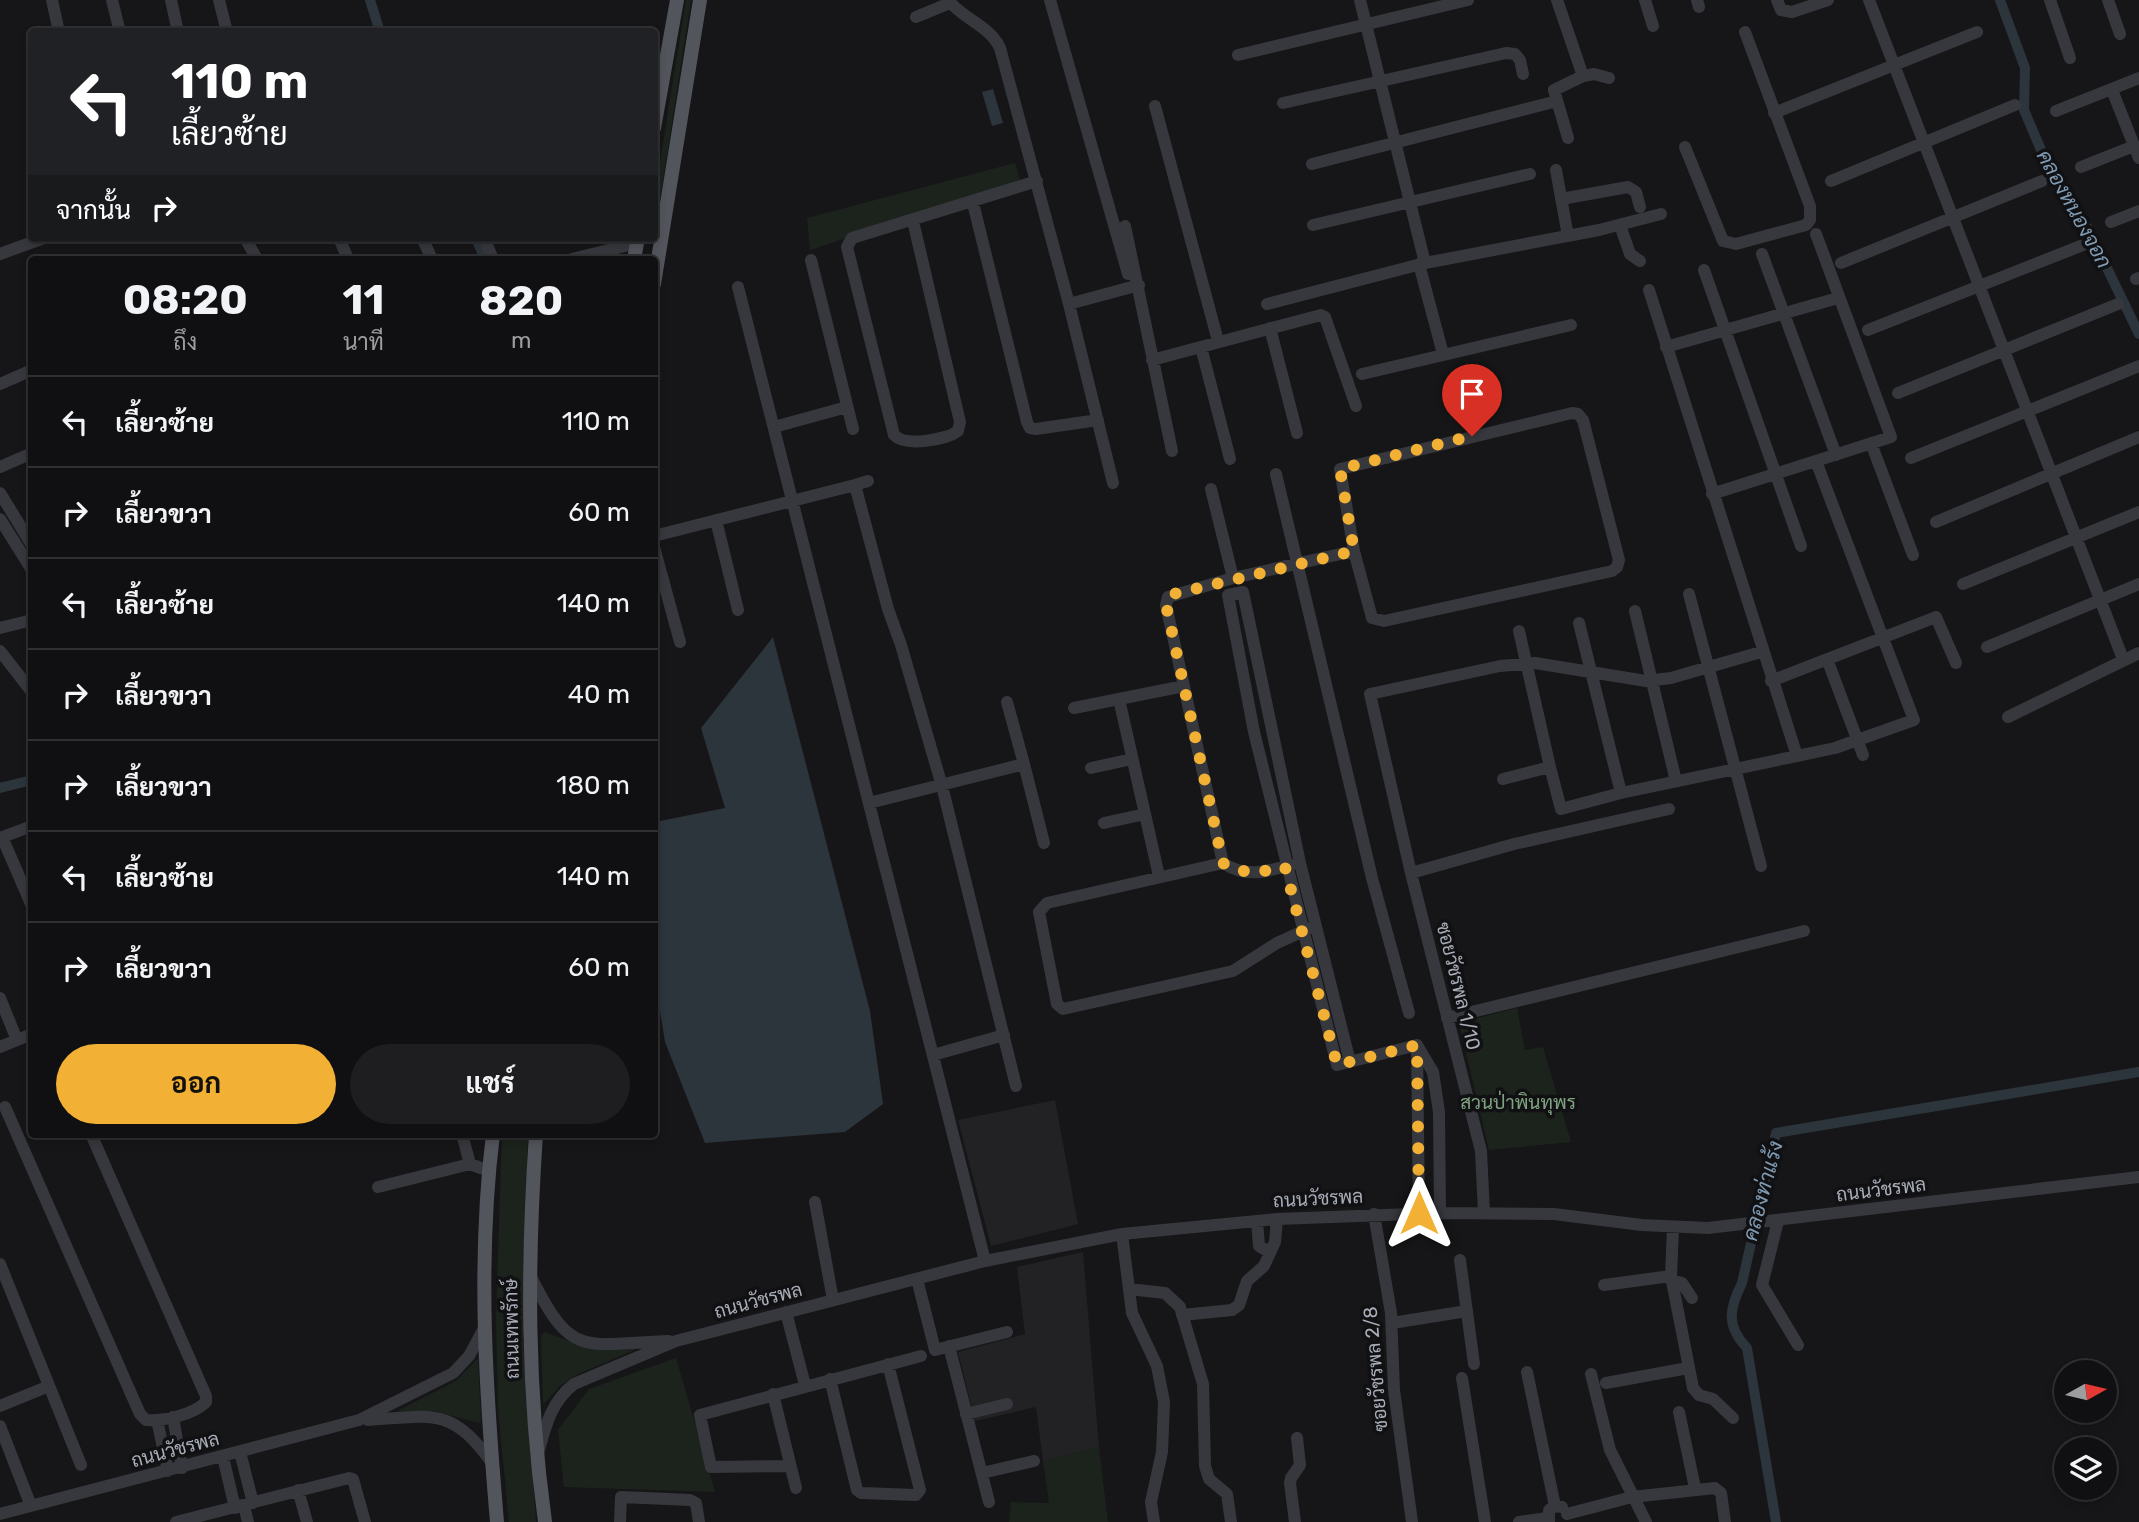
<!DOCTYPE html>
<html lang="th">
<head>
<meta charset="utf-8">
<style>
  :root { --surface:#101012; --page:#1e1e20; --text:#f1f3f6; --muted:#9c9d9f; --line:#303032; --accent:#f2b134 }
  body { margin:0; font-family:Rubik,Sarabun,sans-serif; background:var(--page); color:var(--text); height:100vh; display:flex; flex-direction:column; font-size:26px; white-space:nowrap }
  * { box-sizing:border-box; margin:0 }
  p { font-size:23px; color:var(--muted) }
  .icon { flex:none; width:38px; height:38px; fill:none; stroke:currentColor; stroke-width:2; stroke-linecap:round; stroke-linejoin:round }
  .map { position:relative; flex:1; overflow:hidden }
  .sheet { position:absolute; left:28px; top:256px; width:630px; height:882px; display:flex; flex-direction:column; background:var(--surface); border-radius:7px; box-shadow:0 4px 10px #0003,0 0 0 2px var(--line) }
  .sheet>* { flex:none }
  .top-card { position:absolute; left:28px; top:28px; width:630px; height:214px; border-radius:7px; box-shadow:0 4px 10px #0003,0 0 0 2px var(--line); background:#202124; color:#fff; overflow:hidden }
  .needle { width:46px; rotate:82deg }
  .buttons { position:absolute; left:2054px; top:1360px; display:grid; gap:14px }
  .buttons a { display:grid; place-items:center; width:63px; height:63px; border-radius:50%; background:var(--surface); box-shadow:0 4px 10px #0003,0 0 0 2px var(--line); font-size:35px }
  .pin { position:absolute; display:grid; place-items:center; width:60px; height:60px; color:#fff; margin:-72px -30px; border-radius:50% 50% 50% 0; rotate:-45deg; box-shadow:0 0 7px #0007 }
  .pin .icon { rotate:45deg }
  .me { position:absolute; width:77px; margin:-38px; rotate:0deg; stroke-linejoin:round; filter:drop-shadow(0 0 5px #0008) }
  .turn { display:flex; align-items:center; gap:24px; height:147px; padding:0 28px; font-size:32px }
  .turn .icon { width:91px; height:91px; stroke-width:2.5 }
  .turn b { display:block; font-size:49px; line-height:60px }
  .then { display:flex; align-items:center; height:66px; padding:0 28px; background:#0003; gap:14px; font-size:26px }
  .eta { display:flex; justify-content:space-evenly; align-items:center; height:119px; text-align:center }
  .eta b { font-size:42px; font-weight:700; line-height:49px }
  .button { display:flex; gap:14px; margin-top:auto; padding:14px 28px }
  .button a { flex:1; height:80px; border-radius:42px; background:var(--accent); color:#111; font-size:28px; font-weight:700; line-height:80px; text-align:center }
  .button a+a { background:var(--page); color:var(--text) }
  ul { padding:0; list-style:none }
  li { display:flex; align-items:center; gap:21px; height:91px; padding:0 28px; border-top:2px solid var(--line) }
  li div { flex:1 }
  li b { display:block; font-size:26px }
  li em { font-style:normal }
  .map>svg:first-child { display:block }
  .built { fill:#222225 }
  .green { fill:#1c231d }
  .water { fill:#2c353c }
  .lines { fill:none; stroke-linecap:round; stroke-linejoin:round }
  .canal { stroke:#2c353c; stroke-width:10 }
  .minor { stroke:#37383d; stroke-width:12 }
  .major { stroke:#53555c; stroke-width:14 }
  .route { stroke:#f2b134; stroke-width:12; stroke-dasharray:0 21.6 }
  .labels { text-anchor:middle; stroke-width:7; stroke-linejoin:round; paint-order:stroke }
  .street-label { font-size:19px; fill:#a8adb8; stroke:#111113 }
  .park-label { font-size:19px; fill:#7fa381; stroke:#111113 }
  .water-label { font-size:21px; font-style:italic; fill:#7f9bb3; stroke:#111113 }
</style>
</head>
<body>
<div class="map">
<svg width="2139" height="1522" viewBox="0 0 2139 1522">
  <rect width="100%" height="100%" fill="#161618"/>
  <path class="built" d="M 1055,1100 L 1078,1224 L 991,1246 L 958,1120 Z
    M 1083,1252 L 1099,1447 L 1043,1461 L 1036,1407 L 975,1421 L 958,1352 L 1025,1334 L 1017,1267 Z"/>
  <path class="green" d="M 686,0 L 691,0 L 655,232 L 655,193 Z
    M 1015,163 L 1020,180 L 810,250 L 807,218 Z
    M 1517,1008 L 1525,1050 L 1543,1047 L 1571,1142 L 1489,1150 L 1459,1023 Z
    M 502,1134 L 528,1134 L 523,1340 L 536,1522 L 509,1522 L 498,1409 L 496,1317 Z
    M 544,1332 L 585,1347 L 639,1348 L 578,1374 L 560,1386 L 543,1405 L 541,1336 Z
    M 478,1358 L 481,1420 L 479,1423 L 434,1411 L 397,1411 L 456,1381 Z
    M 676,1358 L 715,1492 L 564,1487 L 558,1430 L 589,1389 Z
    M 1099,1447 L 1108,1522 L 1009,1522 L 1011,1502 L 1049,1503 L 1043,1461 Z"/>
  <path class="water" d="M 993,89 L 1003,123 L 992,126 L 982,92 Z
    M 773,637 L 870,1011 L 883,1104 L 845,1132 L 705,1143 L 665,1042 L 655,980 L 655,822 L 725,808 L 701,728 Z"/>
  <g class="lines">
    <path class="canal" d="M 370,0 L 380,32
      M 2000,0 L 2025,68 L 2024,110 L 2053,178 L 2087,227 L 2139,334
      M 476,238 L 485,259
      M 0,788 L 32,780
      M 1776,1522 L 1747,1348 C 1726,1326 1729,1309 1742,1283 L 1776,1133 L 2139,1072"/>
    <path class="minor" d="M 52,0 L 59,32
      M 112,0 L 120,32
      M 171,0 L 178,32
      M 219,0 L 227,32
      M 948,0 C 963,19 990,26 1000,48 L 1069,304 L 1113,483
      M 1050,0 L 1128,274
      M 1360,0 L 1425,263
      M 1557,0 L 1583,76 L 1554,90 L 1568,138
      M 1645,0 L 1653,26
      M 1697,0 L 1699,7
      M 1777,0 L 1781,10 L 1792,12 L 1828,0
      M 1869,0 L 2123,659
      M 2050,0 L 2070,58
      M 2108,0 L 2120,34
      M 916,17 L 950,3
      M 1238,55 L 1468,0
      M 1583,76 L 1594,74 L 1609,78
      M 2112,90 L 2139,158
      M 1283,103 L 1506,53 L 1515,54 L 1520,60 L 1523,74
      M 1155,106 L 1218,341
      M 2056,111 L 2139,78
      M 1774,113 L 1977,32
      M 1685,147 L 1723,241 L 1736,244 L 1806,225 L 1810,220 L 1810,206 L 1745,32
      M 1312,164 L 1557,101
      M 2081,167 L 2134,146
      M 1556,170 L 1568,236
      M 1831,181 L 2015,105
      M 1561,199 L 1628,187 L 1636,192 L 1640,207
      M 973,203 L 1027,422 L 1030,428 L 1036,429 L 1098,420
      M 913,221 L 960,422 L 958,431 C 946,440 905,447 894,435 L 847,247 L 852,238 L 1037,181
      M 2111,222 L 2139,211
      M 1313,225 L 1530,174
      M 1620,225 L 1630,254 L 1640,261
      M 1125,226 L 1172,451
      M 245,238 L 257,259
      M 339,238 L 348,259
      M 422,238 L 432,259
      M 484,238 L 493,259
      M 0,254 L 44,238
      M 1762,254 L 1836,455
      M 572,259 L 637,243
      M 811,260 L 853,429
      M 1841,263 L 2042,181
      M 1419,264 L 1443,354
      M 1704,270 L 1801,546
      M 2136,279 L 2139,278
      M 738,287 L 985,1261
      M 1649,290 L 1797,756
      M 1069,304 L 1139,285
      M 1267,304 L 1425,263 L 1599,230 L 1661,214
      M 1270,328 L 1297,433
      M 1868,330 L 2083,245
      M 1201,347 L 1230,459
      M 1666,347 L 1838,298
      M 1152,360 L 1321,315 L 1325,317 L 1356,406
      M 1362,374 L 1571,325
      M 0,384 L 32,370
      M 1898,393 L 2118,304
      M 774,427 L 847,407
      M 1871,443 L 1913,555
      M 1911,458 L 2139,366
      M 0,467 L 32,453
      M 1276,474 L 1372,878 L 1409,1013
      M 868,481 L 855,485 L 888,609 L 901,645 L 942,786 L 1016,1086
      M 1211,489 L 1233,578
      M 0,493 L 32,545
      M 1712,494 L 1891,437 L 1816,234
      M 0,519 L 32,570
      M 716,520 L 738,610
      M 1936,522 L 2139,437
      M 654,536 L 855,485
      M 654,547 L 680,642
      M 1963,584 L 2139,512
      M 1689,594 L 1761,866
      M 1635,611 L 1676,781
      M 0,628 L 32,620
      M 1987,647 L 2139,584
      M 0,651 L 32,692
      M 1827,659 L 1863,755
      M 1771,681 L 1936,617 L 1956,663
      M 1119,699 L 1159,876
      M 1074,708 L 1184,686
      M 2008,717 L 2139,653
      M 1024,764 L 1044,843
      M 1550,767 L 1561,809 L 1621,793 L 1579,623
      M 1091,768 L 1132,759
      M 1503,779 L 1550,767 L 1519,631
      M 1621,793 L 1835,748 L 1914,720 L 1816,461
      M 869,803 L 1024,764 L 1007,702
      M 1104,823 L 1145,814
      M 2,837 L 32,906
      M 0,838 L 32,826
      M 1223,863 L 1166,605 L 1168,597 L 1233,578 L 1354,551 L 1372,618 L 1384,621 L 1612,571 L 1617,567 L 1619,560 L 1583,420 L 1578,414 L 1572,413 L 1340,469 L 1354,551
      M 1291,865 C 1265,872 1246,878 1223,863 L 1047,903 L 1039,912 L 1057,1004 L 1063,1009 L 1233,971 L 1277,943 L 1310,928
      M 1411,873 L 1514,844 L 1669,809
      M 0,998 L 17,1040
      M 1447,1018 L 1804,931
      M 1417,1045 L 1433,1072 L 1439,1112 L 1440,1213
      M 1417,1046 L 1419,1213
      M 0,1047 L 32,1034
      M 933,1055 L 1004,1035
      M 1350,1062 L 1300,863 L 1243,592 L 1228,595 L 1254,732 L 1337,1065 L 1417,1045
      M 5,1107 L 140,1414 L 146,1420 C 164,1421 193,1415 206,1402 L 206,1396 L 91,1134
      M 462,1134 L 470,1164 L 489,1171
      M 378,1187 L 470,1164
      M 815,1202 L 833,1300
      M 1484,1213 L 1481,1151 L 1411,873 L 1370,694 L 1500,666 L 1535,663 L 1646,681 L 1671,678 L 1761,652
      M 1374,1214 L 1391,1313 L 1394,1390 L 1412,1522
      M 1257,1221 L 1259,1246 L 1269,1252
      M 1778,1221 L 1762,1285 L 1798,1345
      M 1673,1228 L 1671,1276 L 1693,1388 L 1699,1395 L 1713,1399 L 1733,1418
      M 1122,1234 L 1132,1313 L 1157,1366 L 1164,1402 L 1162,1452 L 1151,1502 L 1154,1522
      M 1460,1260 L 1474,1364
      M 0,1264 L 81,1465
      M 530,1275 C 572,1360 583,1344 669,1341
      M 917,1279 L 935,1350 L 1007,1332
      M 1672,1281 L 1682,1283 L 1692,1298
      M 1604,1285 L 1671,1276
      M 1129,1289 L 1165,1293 L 1180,1307 L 1203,1384 L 1205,1466 L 1209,1479 L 1227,1494 L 1231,1522
      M 786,1312 L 805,1385
      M 1182,1315 L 1232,1310 L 1239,1305 L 1247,1281 L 1264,1266 L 1275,1242 L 1277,1219
      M 1392,1323 L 1467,1311
      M 949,1346 L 989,1502
      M 1527,1372 L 1555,1506
      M 1591,1374 L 1610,1450 L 1646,1522
      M 1462,1378 L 1485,1522
      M 830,1379 L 857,1490 L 861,1493 L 916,1495 L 920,1490 L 888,1364
      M 1606,1383 L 1688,1368
      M 773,1394 L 796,1488
      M 0,1406 L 49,1386
      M 1679,1412 L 1695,1488
      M 966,1414 L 1007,1404
      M 173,1417 L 182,1468
      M 157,1420 L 168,1471
      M 368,1420 C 433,1416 451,1406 492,1463
      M 0,1426 L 31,1506
      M 539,1450 C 546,1424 552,1401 574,1384 L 676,1341 L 985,1261 L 1122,1234 L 1277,1219 L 1440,1213 L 1554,1214 L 1642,1225 L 1708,1228 L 2139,1177
      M 240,1452 L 253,1503
      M 223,1457 L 235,1508
      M 789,1466 L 711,1467 L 700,1415 L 921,1356
      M 982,1473 L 1034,1461
      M 298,1490 L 307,1522
      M 244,1506 L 248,1522
      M 0,1514 L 359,1420 L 453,1373 L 469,1356 L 483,1330
      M 1567,1514 L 1632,1497 L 1715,1488 L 1721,1493 L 1725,1522
      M 176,1522 L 349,1478 L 353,1479 L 365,1522
      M 620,1522 L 621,1497 L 690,1500 L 696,1503 L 699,1522
      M 1295,1522 L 1290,1483 L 1291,1478 L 1300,1465 L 1297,1438
      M 1519,1522 L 1547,1518
      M 1549,1522 L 1549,1510 L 1555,1506 L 1562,1507"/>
    <path class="major" d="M 654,128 L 677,0
      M 634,259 L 638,238
      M 654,284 L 700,0
      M 493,1134 C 477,1263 486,1393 497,1522
      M 536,1134 C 527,1267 527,1390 545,1522"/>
  </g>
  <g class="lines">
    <path class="route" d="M 1419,1213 L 1417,1045 L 1337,1065 L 1285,867 C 1262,872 1244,876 1223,863 L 1166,605 L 1173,594 L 1354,551 L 1340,469 L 1472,436"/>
  </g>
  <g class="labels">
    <g class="street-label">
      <text transform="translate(1459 986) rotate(76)" y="7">ซอยวัชรพล 1/10</text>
      <text transform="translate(1881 1189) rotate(-7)" y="7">ถนนวัชรพล</text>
      <text transform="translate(1318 1198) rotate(-3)" y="7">ถนนวัชรพล</text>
      <text transform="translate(758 1300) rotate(-15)" y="7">ถนนวัชรพล</text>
      <text transform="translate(511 1329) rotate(-91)" y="7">ถนนเทพรักษ์</text>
      <text transform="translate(1375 1369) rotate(-95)" y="7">ซอยวัชรพล 2/8</text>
      <text transform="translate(175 1449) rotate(-15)" y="7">ถนนวัชรพล</text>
    </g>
    <g class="park-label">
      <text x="1518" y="1109">สวนป่าพินทุพร</text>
    </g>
    <g class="water-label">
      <text transform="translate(2074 209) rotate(61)" y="7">คลองหนองจอก</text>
      <text transform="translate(1763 1191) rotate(-75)" y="7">คลองท่าแร้ง</text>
    </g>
  </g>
</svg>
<div class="buttons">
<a><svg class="needle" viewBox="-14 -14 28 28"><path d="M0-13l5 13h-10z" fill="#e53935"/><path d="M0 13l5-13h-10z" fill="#9c9d9f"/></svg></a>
<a><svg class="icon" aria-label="layers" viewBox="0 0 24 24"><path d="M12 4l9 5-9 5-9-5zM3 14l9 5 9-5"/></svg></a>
</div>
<div class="pin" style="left:1472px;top:436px;background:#d93025"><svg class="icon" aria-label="arrive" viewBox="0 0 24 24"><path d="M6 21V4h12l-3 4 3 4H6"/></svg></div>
<svg class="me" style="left:1419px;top:1213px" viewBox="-20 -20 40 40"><path d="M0-17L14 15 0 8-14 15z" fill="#f2b134" stroke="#fff" stroke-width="4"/></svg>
<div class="top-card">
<div class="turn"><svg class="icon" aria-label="left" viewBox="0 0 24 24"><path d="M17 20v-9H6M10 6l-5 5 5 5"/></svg><div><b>110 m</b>เลี้ยวซ้าย</div></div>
<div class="then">จากนั้น<svg class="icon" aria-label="right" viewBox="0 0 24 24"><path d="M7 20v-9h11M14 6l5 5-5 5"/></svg></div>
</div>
<section class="sheet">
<div class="eta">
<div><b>08:20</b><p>ถึง</p></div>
<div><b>11</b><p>นาที</p></div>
<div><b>820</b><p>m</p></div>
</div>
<ul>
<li><svg class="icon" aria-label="left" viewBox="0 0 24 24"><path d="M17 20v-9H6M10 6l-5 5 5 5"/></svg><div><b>เลี้ยวซ้าย</b></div><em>110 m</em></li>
<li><svg class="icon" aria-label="right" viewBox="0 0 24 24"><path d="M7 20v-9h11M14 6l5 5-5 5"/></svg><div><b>เลี้ยวขวา</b></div><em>60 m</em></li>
<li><svg class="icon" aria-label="left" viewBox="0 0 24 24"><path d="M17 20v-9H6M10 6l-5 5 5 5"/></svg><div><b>เลี้ยวซ้าย</b></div><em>140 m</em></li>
<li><svg class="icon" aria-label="right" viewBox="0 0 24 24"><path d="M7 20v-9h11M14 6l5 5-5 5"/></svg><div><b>เลี้ยวขวา</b></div><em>40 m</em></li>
<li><svg class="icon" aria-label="right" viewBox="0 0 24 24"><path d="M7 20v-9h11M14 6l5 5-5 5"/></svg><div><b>เลี้ยวขวา</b></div><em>180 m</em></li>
<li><svg class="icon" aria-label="left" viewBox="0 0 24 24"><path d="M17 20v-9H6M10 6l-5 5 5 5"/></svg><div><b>เลี้ยวซ้าย</b></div><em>140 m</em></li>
<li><svg class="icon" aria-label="right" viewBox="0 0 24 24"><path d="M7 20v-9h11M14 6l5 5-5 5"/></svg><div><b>เลี้ยวขวา</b></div><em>60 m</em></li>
</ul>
<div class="button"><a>ออก</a><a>แชร์</a></div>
</section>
</div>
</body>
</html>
